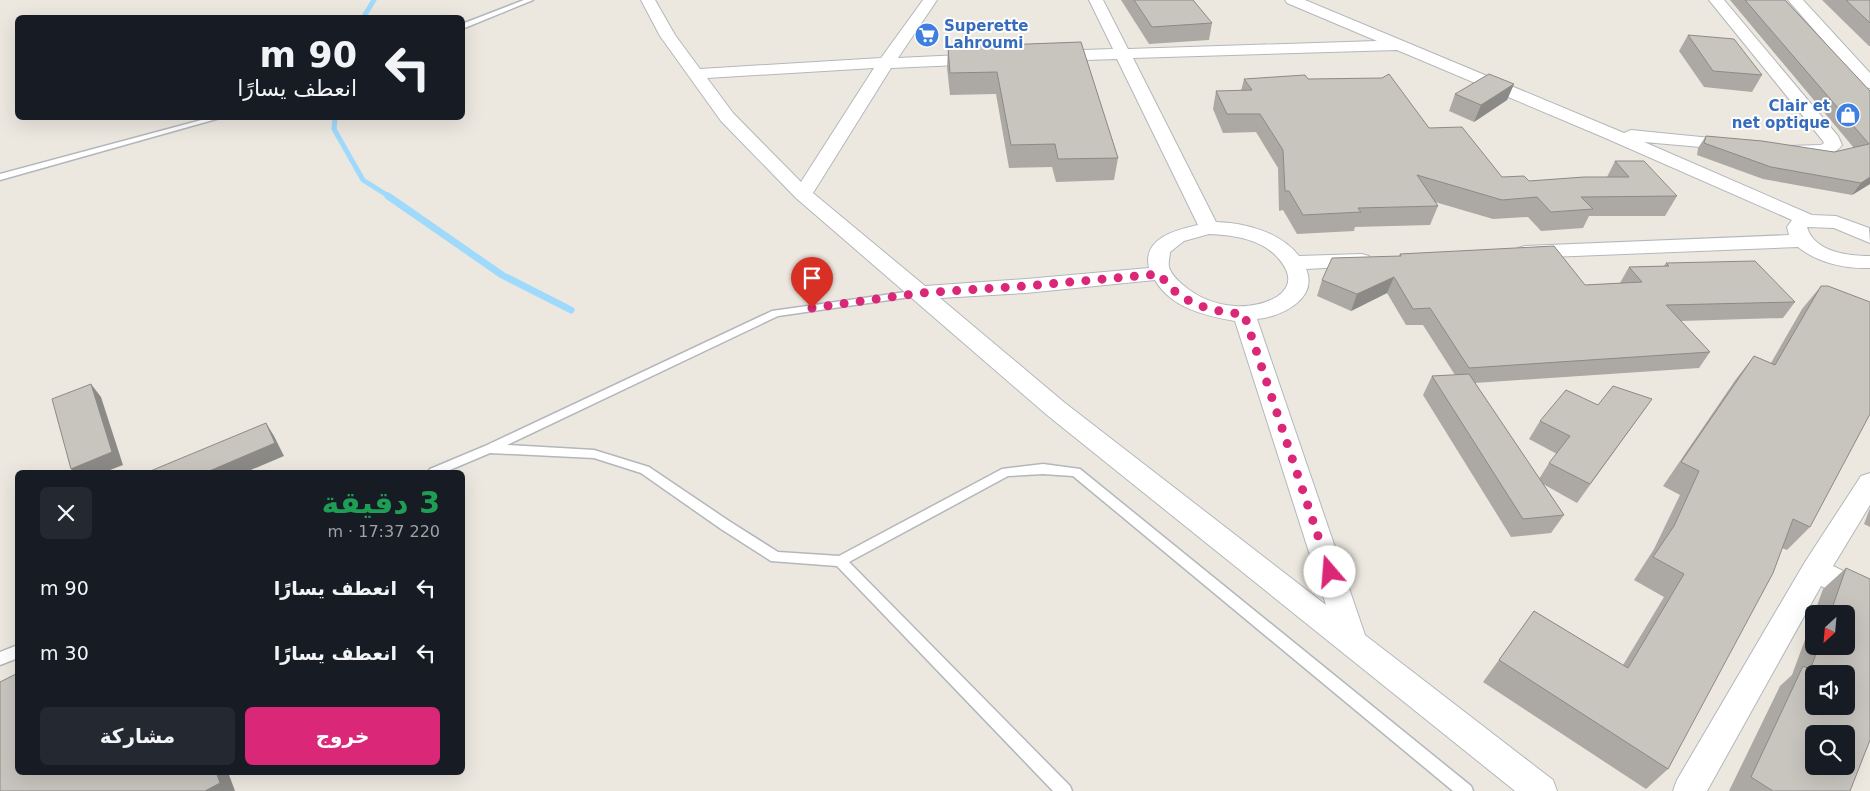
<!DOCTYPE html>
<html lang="ar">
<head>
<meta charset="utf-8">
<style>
  :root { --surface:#171b24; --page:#242831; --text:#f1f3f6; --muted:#9ea1a6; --accent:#db2777 }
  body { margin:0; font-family:"DejaVu Sans","Noto Sans Arabic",sans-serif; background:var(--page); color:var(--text); direction:rtl; height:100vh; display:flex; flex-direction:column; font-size:19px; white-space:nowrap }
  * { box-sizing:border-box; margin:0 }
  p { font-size:16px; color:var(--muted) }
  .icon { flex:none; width:28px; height:28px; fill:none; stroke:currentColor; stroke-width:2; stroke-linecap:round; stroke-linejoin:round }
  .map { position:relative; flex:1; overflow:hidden; direction:ltr }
  .details { position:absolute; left:15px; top:470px; width:450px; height:305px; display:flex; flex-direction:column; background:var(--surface); border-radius:8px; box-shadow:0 5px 20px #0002; direction:rtl }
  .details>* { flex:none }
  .hud { position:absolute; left:15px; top:15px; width:450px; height:105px; border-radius:8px; box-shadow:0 5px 20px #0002; direction:rtl; background:#171b24; color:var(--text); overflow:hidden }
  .needle { width:32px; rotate:206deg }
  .fabs { position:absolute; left:1805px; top:605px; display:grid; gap:10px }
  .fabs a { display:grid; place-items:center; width:50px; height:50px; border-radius:8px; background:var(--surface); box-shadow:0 5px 20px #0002; font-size:25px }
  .pin { position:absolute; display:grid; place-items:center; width:42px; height:42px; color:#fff; margin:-51px -21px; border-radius:50% 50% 50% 0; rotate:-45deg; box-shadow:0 0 5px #0007 }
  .pin .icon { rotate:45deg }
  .me { position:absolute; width:55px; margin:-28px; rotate:342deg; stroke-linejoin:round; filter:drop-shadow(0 0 4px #0008) }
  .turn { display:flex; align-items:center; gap:18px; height:105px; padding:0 25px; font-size:22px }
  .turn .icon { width:65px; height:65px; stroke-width:2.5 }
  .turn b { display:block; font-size:35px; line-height:42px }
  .round { display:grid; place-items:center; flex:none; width:52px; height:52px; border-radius:8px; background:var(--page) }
  .head { display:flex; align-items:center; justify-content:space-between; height:85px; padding:0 25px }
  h1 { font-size:30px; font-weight:700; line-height:38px; color:#1e9e55 }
  .button { display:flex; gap:10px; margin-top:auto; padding:10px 25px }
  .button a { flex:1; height:58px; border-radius:8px; background:var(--accent); color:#fff; font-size:20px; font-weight:700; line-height:58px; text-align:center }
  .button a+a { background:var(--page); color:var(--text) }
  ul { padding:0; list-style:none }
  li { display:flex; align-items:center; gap:15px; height:65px; padding:0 25px }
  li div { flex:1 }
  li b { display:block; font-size:19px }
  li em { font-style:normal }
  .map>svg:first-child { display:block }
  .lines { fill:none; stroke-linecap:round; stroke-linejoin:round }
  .stream-far1 { stroke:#9fdafd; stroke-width:5 }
  .stream { stroke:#9fdafd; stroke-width:7 }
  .service-casing { stroke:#b3b7bb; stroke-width:3 }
  .minor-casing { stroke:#b3b7bb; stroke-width:2 }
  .service { fill:#fff; fill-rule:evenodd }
  .minor { fill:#fff; fill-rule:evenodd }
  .wall { fill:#aca9a4 }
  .shaded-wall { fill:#8c8a86 }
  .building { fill:#c8c5bf; stroke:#8c8a86; fill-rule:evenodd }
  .route { stroke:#db2777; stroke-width:9; stroke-dasharray:0 16.2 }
  .labels { text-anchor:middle; stroke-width:4; stroke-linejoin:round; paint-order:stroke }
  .far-shop-label { font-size:15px; font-weight:bold; fill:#366cbe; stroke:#fff; text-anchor:start }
</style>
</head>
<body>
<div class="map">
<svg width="1870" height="791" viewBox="0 0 1870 791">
  <rect width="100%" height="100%" fill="#ece8e0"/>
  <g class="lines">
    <path class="stream-far1" d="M 363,18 L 374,0
      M 335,118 L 334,129 L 363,180 L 390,197"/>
    <path class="stream" d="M 388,196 L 502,275 L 571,310"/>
    <defs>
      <path id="service" d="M 524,0 L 533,0 L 462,29 L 462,24 Z
        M 209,118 L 220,118 L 0,180 L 0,174 Z
        M 920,290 L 924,291 L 925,293 L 924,295 L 778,316 L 507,445 L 594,450 L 649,467 L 729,521 L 778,552 L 839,556 L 1002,469 L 1043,464 L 1080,469 L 1471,786 L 1473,791 L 1453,791 L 1073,476 L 1043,474 L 1008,476 L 849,562 L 1070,786 L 1072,791 L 1053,791 L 837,566 L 771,561 L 721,529 L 641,473 L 594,458 L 490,453 L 445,472 L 428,472 L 430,469 L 485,446 L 772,311 Z
        M 18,645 L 18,658 L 0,665 L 0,652 Z"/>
      <path id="minor" d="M 641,0 L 655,0 L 675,35 L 700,69 L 881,58 L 923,0 L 937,0 L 898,58 L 981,54 L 987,56 L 989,59 L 987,62 L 981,64 L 891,68 L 813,193 L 925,286 L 1026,279 L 1149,268 C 1142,238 1176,230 1198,225 L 1117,59 L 1054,61 L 1048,59 L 1046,56 L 1048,53 L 1054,51 L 1113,49 L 1089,0 L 1103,0 L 1128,49 L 1377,41 L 1287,3 L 1285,0 L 1305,0 L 1624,133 L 1631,130 L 1741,141 L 1744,145 L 1741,149 L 1735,150 L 1644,142 L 1812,215 L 1836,216 L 1869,228 L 1870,243 L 1834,228 L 1807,227 C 1814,252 1848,256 1870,256 L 1870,268 C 1845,269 1818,263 1798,247 L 1525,258 L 1518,256 L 1515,252 L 1518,248 L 1525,246 L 1789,235 L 1787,227 L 1792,220 L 1603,137 L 1397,50 L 1133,58 L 1216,222 C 1246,223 1280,232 1299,256 L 1362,254 L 1369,256 L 1372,260 L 1369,264 L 1362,266 L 1306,269 C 1319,299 1280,317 1257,319 L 1365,635 L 1553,780 L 1557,791 L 1515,791 L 1047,415 L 796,198 L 721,121 L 660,36 ZM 874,68 L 801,182 L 733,113 L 707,78 ZM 1209,234 C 1234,235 1262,239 1279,259 C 1308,293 1262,308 1235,306 C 1216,305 1197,297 1183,285 C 1177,280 1171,274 1169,267 C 1168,262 1170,256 1170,252 L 1184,241 ZM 1155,280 C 1171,308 1206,316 1235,321 L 1326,605 L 1065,403 L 940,298 L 1026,293 Z
        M 1709,0 L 1724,0 L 1838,136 L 1842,145 C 1831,161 1804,158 1787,154 L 1784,150 L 1787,146 L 1821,145 L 1824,143 L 1823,141 Z
        M 1788,0 L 1803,0 L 1870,73 L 1870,88 L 1864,87 Z
        M 1870,473 L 1870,505 L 1833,566 L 1870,584 L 1870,609 L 1821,586 L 1707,791 L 1673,791 L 1677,780 L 1805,562 L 1861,476 Z"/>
    </defs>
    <use href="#service" class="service-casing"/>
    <use href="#minor" class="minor-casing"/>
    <use href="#service" class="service"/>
    <use href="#minor" class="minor"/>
  </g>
  <path class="wall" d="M 1121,0 L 1193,0 L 1212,23 L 1209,40 L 1149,44 Z
    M 1730,0 L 1785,0 L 1870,91 L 1870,184 L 1852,195 L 1763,179 L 1697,155 L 1698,148 L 1706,136 L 1834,152 L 1854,148 Z
    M 1822,0 L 1870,0 L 1870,46 L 1869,46 Z
    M 1688,35 L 1762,75 L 1752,92 L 1704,87 L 1679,51 Z
    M 1081,42 L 1118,158 L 1114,180 L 1056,182 L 1052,167 L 1009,168 L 996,94 L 950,95 L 947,68 L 948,47 Z
    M 1244,79 L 1308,79 L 1429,128 L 1502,177 L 1529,181 L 1607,177 L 1615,161 L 1677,196 L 1665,216 L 1589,216 L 1583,228 L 1541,231 L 1528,217 L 1493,219 L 1435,202 L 1438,206 L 1430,225 L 1355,227 L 1354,231 L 1297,234 L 1283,210 L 1279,211 L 1278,168 L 1256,132 L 1223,133 L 1213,109 L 1216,91 L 1241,91 Z
    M 1514,84 L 1507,100 L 1474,122 L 1449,111 L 1455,94 Z
    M 1400,254 L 1585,285 L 1620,283 L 1629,267 L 1664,266 L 1666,263 L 1795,302 L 1783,318 L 1681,321 L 1710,352 L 1699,368 L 1475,383 L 1539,479 L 1549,463 L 1557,454 L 1529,439 L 1540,421 L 1598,405 L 1652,399 L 1577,503 L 1543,484 L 1564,515 L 1551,533 L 1511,537 L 1423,395 L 1432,376 L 1455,375 L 1423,325 L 1406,325 L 1387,293 L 1351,311 L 1317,296 L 1322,280 L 1399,256 Z
    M 1821,286 L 1810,527 L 1787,550 L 1782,548 L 1668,769 L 1646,789 L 1483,682 L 1534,611 L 1623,665 L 1664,597 L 1634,580 L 1654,549 L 1680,495 L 1663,486 L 1736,379 L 1754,356 L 1771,363 L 1802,309 Z
    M 1870,508 L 1870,527 L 1864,524 Z
    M 1846,568 L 1850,791 L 1729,791 L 1780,686 L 1792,675 L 1814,615 L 1814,646 L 1846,646 L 1846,614 L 1814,614 L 1823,589 Z"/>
  <path class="shaded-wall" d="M 1514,84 L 1507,100 L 1474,122 L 1481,105 Z
    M 1870,177 L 1870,184 L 1852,195 L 1861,183 Z
    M 1394,277 L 1387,293 L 1351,311 L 1357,294 Z
    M 91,384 L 101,397 L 123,465 L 105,472 L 74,472 L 71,469 Z
    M 266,423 L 274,436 L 284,456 L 246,472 L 207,472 Z
    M 216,772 L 228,772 L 235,791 L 205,791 Z"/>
  <path class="building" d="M 1134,0 L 1193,0 L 1212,23 L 1152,27 Z
    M 1745,0 L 1785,0 L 1870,91 L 1870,177 L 1861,183 L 1771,167 L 1704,143 L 1706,136 L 1762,141 L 1834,152 L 1869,144 Z
    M 1846,0 L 1870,0 L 1870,23 Z
    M 1688,35 L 1734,39 L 1762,75 L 1713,71 Z
    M 1081,42 L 1118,158 L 1058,159 L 1055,144 L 1011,145 L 997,72 L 950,73 L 948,47 Z
    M 1389,74 L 1429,128 L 1462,127 L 1502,177 L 1524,176 L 1529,181 L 1584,177 L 1629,177 L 1615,161 L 1644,161 L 1677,196 L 1581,197 L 1593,209 L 1551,212 L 1537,197 L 1502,200 L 1417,175 L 1438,206 L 1358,208 L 1361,212 L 1303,215 L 1289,191 L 1285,191 L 1283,150 L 1260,114 L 1227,114 L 1216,91 L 1252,90 L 1244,79 L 1305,75 L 1308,79 L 1382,78 Z
    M 1489,74 L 1514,84 L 1481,105 L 1455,94 Z
    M 1554,246 L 1585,285 L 1642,282 L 1629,267 L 1669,266 L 1666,263 L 1755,261 L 1795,302 L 1666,305 L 1710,352 L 1469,368 L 1430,308 L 1413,309 L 1394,277 L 1357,294 L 1322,280 L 1332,258 L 1401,256 L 1400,254 Z
    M 1821,286 L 1828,286 L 1870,302 L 1870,414 L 1810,527 L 1793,519 L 1773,573 L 1668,769 L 1499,660 L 1534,611 L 1628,668 L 1684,574 L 1653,557 L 1674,526 L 1699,471 L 1681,462 L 1754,356 L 1775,365 Z
    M 1469,374 L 1564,515 L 1523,519 L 1432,376 Z
    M 91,384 L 112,452 L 71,469 L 52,399 Z
    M 1613,386 L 1652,399 L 1590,484 L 1549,463 L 1570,436 L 1540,421 L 1566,390 L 1598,405 Z
    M 266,423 L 275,443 L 207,472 L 148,472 Z
    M 1846,568 L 1870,579 L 1870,740 L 1850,791 L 1773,791 L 1751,777 L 1803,666 L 1810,670 L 1819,646 L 1846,646 L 1846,614 L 1830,614 ZM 1814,674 L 1846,674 L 1846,706 L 1814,706 ZM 1814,734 L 1846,734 L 1846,766 L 1814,766 Z
    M 18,673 L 18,772 L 216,772 L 220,783 L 205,791 L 0,791 L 0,682 Z"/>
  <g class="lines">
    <path class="route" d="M 812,308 L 920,293 L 1026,286 L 1160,274 C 1178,303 1211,312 1244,314 L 1330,572"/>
  </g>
  <defs>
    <symbol id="supermarket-disc" viewBox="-11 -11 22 22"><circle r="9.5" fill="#3f7fe0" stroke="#fff"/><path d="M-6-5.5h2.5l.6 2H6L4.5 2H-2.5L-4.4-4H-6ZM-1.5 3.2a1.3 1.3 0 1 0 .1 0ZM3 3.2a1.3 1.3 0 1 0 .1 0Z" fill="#fff"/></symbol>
    <symbol id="shop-disc" viewBox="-11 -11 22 22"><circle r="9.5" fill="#3f7fe0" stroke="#fff"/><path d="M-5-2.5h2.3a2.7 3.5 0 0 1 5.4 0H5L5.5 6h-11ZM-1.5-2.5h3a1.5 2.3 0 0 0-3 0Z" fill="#fff"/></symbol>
  </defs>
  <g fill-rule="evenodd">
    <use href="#supermarket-disc" x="913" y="21" width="28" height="28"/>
    <use href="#shop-disc" x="1834" y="101" width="28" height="28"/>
  </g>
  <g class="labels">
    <g class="far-shop-label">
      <text x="944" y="31">Superette<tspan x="944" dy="17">Lahroumi</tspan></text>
      <text x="1830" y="111" text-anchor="end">Clair et<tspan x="1830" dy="17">net optique</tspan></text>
    </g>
  </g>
</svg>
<div class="fabs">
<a><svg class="needle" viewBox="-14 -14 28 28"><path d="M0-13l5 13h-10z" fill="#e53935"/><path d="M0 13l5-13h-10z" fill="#9ea1a6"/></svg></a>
<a><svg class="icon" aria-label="sound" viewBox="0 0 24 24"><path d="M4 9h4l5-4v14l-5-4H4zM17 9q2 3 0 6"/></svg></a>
<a><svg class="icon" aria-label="search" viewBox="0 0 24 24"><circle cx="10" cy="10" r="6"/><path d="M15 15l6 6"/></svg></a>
</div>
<div class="pin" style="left:812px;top:308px;background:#d93025"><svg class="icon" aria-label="arrive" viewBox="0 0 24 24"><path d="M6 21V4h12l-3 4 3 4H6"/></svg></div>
<svg class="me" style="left:1330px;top:572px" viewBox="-20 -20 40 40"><circle r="19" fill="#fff"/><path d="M0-13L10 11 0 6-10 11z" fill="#db2777"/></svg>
<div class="hud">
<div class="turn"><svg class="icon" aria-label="left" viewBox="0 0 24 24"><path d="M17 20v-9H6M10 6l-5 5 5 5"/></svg><div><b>90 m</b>انعطف يسارًا</div></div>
</div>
<section class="details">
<div class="head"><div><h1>3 دقيقة</h1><p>220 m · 17:37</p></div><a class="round"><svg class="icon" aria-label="close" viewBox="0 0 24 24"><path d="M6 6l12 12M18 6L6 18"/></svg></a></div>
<ul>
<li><svg class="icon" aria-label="left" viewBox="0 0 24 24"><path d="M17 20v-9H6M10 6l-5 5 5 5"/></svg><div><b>انعطف يسارًا</b></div><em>90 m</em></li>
<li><svg class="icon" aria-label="left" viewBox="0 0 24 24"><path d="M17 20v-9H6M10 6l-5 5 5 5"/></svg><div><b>انعطف يسارًا</b></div><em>30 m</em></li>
</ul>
<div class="button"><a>خروج</a><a>مشاركة</a></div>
</section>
</div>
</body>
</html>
